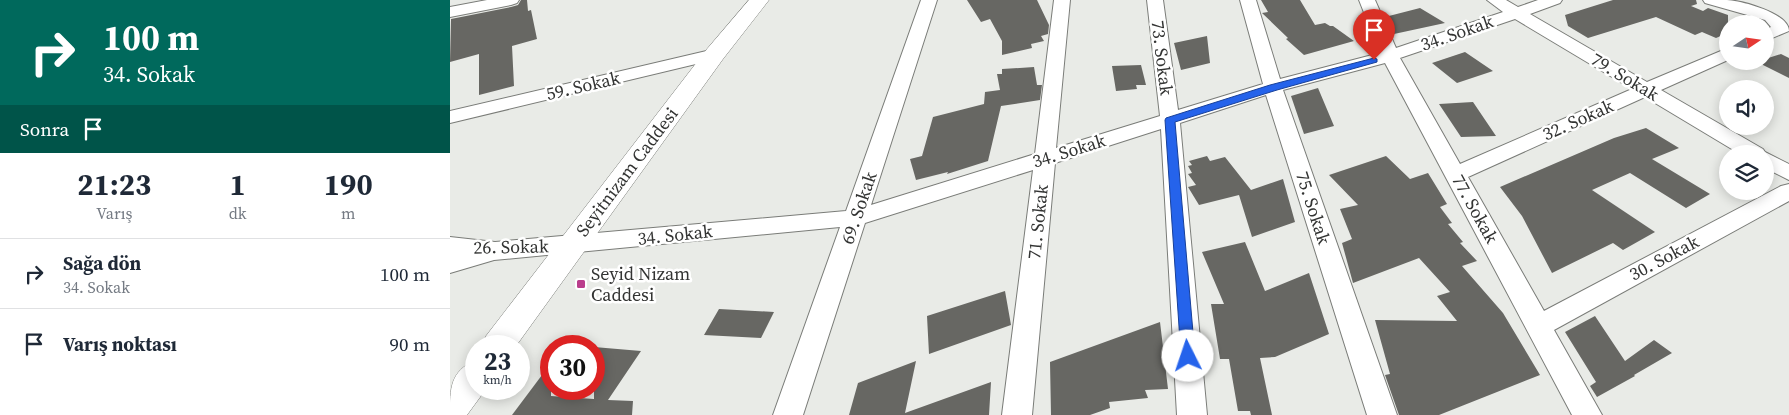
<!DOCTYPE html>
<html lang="tr">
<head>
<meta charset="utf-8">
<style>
  :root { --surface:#fff; --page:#f6f6f7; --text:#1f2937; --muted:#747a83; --line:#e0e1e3 }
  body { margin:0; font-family:"Source Serif 4",serif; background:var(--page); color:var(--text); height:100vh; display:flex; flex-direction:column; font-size:19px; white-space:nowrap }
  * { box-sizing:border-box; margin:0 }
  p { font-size:16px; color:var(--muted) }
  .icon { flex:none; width:28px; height:28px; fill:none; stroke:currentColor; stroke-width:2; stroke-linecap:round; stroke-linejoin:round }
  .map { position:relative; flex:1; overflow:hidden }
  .drawer { display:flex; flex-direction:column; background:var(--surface); width:450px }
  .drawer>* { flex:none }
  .guide { background:#00695c; color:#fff; overflow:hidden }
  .needle { width:32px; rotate:77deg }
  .tools { position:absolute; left:1269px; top:15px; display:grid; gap:10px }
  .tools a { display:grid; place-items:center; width:55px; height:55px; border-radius:50%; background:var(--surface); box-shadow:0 2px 12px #0003; font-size:25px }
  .speed { position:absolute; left:15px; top:335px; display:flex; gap:10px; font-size:25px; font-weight:700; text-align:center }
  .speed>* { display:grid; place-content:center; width:65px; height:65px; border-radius:50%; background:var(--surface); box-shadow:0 2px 12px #0003; line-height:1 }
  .speed small { font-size:12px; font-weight:400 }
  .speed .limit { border:8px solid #d22; background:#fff; color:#111 }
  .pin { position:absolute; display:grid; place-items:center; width:42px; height:42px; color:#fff; margin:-51px -21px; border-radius:50% 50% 50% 0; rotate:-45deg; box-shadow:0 0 5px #0007 }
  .pin .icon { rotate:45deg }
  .me { position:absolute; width:55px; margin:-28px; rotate:356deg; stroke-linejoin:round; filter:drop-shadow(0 0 4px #0008) }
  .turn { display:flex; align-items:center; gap:18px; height:105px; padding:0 20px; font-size:22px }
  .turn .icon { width:65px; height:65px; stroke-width:2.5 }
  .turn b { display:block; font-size:35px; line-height:42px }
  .then { display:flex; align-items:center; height:48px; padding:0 20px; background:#0003; gap:10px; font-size:19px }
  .eta { display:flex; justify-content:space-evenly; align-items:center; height:85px; text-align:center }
  .eta b { font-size:30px; font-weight:700; line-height:35px }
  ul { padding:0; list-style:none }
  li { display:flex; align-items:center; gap:15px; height:70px; padding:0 20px; border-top:1px solid var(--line) }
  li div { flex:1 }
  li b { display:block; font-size:19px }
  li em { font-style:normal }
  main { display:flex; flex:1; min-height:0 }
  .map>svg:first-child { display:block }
  .building { fill:#676763 }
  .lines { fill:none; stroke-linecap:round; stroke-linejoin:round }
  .minor-casing { stroke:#7a7c78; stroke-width:2 }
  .tertiary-casing { stroke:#7a7c78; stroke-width:1 }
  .minor { fill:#fff; fill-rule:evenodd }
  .tertiary { fill:#fff; fill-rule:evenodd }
  .route { fill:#2563eb; stroke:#184099 }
  .poi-dot { fill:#ba3d8c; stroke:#fff; stroke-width:2 }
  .labels { text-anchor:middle; stroke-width:5; stroke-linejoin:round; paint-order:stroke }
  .street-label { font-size:18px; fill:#333433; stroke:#fff }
  .poi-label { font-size:18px; fill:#333433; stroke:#fff; text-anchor:start }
</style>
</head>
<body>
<main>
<section class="drawer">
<div class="guide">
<div class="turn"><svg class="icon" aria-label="right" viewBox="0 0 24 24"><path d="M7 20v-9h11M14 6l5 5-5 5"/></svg><div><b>100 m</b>34. Sokak</div></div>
<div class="then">Sonra<svg class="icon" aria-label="arrive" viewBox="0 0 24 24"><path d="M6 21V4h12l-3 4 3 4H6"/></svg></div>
</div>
<div class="eta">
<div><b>21:23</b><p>Varış</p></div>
<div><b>1</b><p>dk</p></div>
<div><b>190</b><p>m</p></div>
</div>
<ul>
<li><svg class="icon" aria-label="right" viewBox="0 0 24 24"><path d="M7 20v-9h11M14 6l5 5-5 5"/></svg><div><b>Sağa dön</b><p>34. Sokak</p></div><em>100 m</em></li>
<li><svg class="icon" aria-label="arrive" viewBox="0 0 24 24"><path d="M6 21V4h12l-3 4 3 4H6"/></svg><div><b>Varış noktası</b></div><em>90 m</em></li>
</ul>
</section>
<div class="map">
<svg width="1339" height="415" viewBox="0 0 1339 415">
  <rect width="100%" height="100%" fill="#e9ebe7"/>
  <path class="building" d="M 71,0 L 77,0 L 78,11 L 81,10 L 87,39 L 62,46 L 64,86 L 29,95 L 29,54 L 0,62 L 1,19 L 61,7 L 68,5 Z
    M 517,0 L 587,0 L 599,25 L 598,34 L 591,36 L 594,41 L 581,44 L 582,48 L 552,55 L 552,41 L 540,19 L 531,22 Z
    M 811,0 L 850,0 L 865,25 L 875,23 L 880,26 L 883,26 L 904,41 L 854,55 L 836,39 L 838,38 L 812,13 L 818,12 Z
    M 1163,0 L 1246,0 L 1247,4 L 1241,6 L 1253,11 L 1258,8 L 1278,15 L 1278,33 L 1266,38 L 1252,32 L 1245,35 L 1206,17 L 1138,38 L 1118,26 L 1115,15 Z
    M 970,8 L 995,23 L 944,34 L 935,17 Z
    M 757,36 L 760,63 L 731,70 L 724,43 Z
    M 1015,52 L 1043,71 L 1007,83 L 982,63 Z
    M 1331,54 L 1339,58 L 1339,78 L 1307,62 L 1315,61 L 1315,59 Z
    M 691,65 L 696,85 L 686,85 L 687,89 L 666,91 L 662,66 Z
    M 584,67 L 587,85 L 592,85 L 590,100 L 551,106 L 538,161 L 497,174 L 498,172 L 466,180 L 460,159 L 472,156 L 483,117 L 534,104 L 535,92 L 550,90 L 547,74 L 552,74 L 552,69 Z
    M 868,88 L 884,126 L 854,134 L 841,96 Z
    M 1023,102 L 1046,136 L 1011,137 L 989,104 Z
    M 1196,128 L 1229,148 L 1202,159 L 1260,194 L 1236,208 L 1180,173 L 1142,190 L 1205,232 L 1173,250 L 1163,243 L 1102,273 L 1072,216 L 1050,187 L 1164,138 Z
    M 757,156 L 760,161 L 775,157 L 801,190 L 833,179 L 845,222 L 802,237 L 789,195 L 749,205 L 738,187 L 746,185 L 738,174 L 742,173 L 738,166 L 742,165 L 739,161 Z
    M 936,156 L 960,179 L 978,173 L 997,204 L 990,207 L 1002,223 L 998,224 L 1013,242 L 1010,243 L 1027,261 L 1012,266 L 1053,313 L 1090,375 L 989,415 L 949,415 L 935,375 L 940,374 L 925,320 L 1007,321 L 987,296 L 1000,292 L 969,258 L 903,283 L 892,243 L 902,239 L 890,209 L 908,205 L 879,175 Z
    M 795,242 L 815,291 L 859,273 L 879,334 L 825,357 L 810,358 L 822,415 L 801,415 L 800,411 L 788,411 L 779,359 L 770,359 L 761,304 L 774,304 L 752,252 Z
    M 555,291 L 561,325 L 479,354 L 477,316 Z
    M 269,309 L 324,312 L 311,338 L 254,335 Z
    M 1145,316 L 1175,361 L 1204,340 L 1222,353 L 1184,375 L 1185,376 L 1147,397 L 1140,386 L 1146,382 L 1115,332 Z
    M 710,322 L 718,389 L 695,390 L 698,398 L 659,402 L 660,408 L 640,415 L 601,415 L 600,362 Z
    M 144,347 L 191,351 L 158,400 L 183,401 L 182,415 L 62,415 L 101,363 L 101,396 L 144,399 Z
    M 466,361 L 455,413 L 541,382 L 539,415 L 455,415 L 455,413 L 455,415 L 399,415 L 408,383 Z"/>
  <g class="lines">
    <defs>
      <path id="minor" d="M 37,0 L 69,0 L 67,3 L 61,5 L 0,17 L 0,7 Z
        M 471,0 L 487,0 L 421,205 L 585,154 L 604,0 L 620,0 L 606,148 L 710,116 L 697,0 L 713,0 L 728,110 L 813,84 L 790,0 L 806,0 L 830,79 L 930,53 L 909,0 L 925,0 L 946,48 L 1053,12 L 1037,0 L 1056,0 L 1068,7 L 1088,0 L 1112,0 L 1110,3 L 1080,14 L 1197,82 L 1278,48 L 1278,60 L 1211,90 L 1313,149 L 1315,152 L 1339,164 L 1339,180 L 1315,168 L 1315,154 L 1290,154 L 1195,97 L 1018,177 L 1094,311 L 1331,186 L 1339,184 L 1339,201 L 1104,330 L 1152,415 L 1122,415 L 935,63 L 833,90 L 947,415 L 917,415 L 816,95 L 730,123 L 757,415 L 727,415 L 711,129 L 605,163 L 582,415 L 552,415 L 583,170 L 415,223 L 353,415 L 323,415 L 390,227 L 44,260 L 0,273 L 0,237 L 45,242 L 396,211 ZM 1065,19 L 1182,89 L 1010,164 L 950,58 Z
        M 1253,0 C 1261,0 1269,0 1277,0 C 1292,1 1339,13 1339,31 L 1315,41 L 1315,30 L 1321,27 L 1315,20 L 1255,3 Z
        M 265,49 L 271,50 L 274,54 L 271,58 L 0,123 L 0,111 Z"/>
      <path id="tertiary" d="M 299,0 L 319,0 L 273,59 L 66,346 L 32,346 L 36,336 L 257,49 Z
        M 26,360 L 26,389 L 36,389 L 17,415 L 0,415 C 0,388 0,371 26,360 Z"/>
    </defs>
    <use href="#minor" class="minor-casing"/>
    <use href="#tertiary" class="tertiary-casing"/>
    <use href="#minor" class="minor"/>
    <use href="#tertiary" class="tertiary"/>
  </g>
  <path class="route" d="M 924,58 L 927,59 L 927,62 L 827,90 L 725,122 L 745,356 L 742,360 L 738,362 L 733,360 L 731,356 L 715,120 L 716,118 L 820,85 Z"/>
  <rect class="poi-dot" x="126" y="279" width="10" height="10" rx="2.5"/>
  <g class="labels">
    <g class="street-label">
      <text transform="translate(1007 33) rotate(-19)" y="6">34. Sokak</text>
      <text transform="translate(712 58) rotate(83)" y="6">73. Sokak</text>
      <text transform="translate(1175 77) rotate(31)" y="6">79. Sokak</text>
      <text transform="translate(133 86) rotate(-13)" y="6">59. Sokak</text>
      <text transform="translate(1128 120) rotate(-24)" y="6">32. Sokak</text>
      <text transform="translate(619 151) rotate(-17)" y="6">34. Sokak</text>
      <text transform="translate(177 172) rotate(-53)" y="6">Seyitnizam Caddesi</text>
      <text transform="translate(409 208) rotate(-71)" y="6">69. Sokak</text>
      <text transform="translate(863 208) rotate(72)" y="6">75. Sokak</text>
      <text transform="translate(1025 209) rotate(61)" y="6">77. Sokak</text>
      <text transform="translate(588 222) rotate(-84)" y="6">71. Sokak</text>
      <text transform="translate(225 235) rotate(-6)" y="6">34. Sokak</text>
      <text transform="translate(61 247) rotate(-1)" y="6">26. Sokak</text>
      <text transform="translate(1214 258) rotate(-28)" y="6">30. Sokak</text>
    </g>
    <g class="poi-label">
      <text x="141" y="280">Seyid Nizam<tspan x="141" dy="21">Caddesi</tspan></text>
    </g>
  </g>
</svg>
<div class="tools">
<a><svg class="needle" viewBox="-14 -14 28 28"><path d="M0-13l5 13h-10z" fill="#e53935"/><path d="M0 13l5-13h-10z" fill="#747a83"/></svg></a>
<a><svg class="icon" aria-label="sound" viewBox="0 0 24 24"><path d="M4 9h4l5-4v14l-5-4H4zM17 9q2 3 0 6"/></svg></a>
<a><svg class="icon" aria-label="layers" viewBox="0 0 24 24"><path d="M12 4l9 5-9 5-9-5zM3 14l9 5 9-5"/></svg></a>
</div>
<div class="speed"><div>23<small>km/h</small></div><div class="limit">30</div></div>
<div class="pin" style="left:924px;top:60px;background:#d93025"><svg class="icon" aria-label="arrive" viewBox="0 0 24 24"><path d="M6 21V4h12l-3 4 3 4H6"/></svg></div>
<svg class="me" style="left:738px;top:356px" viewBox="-20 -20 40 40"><circle r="19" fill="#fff"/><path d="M0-13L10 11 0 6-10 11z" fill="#2563eb"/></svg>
</div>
</main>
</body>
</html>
